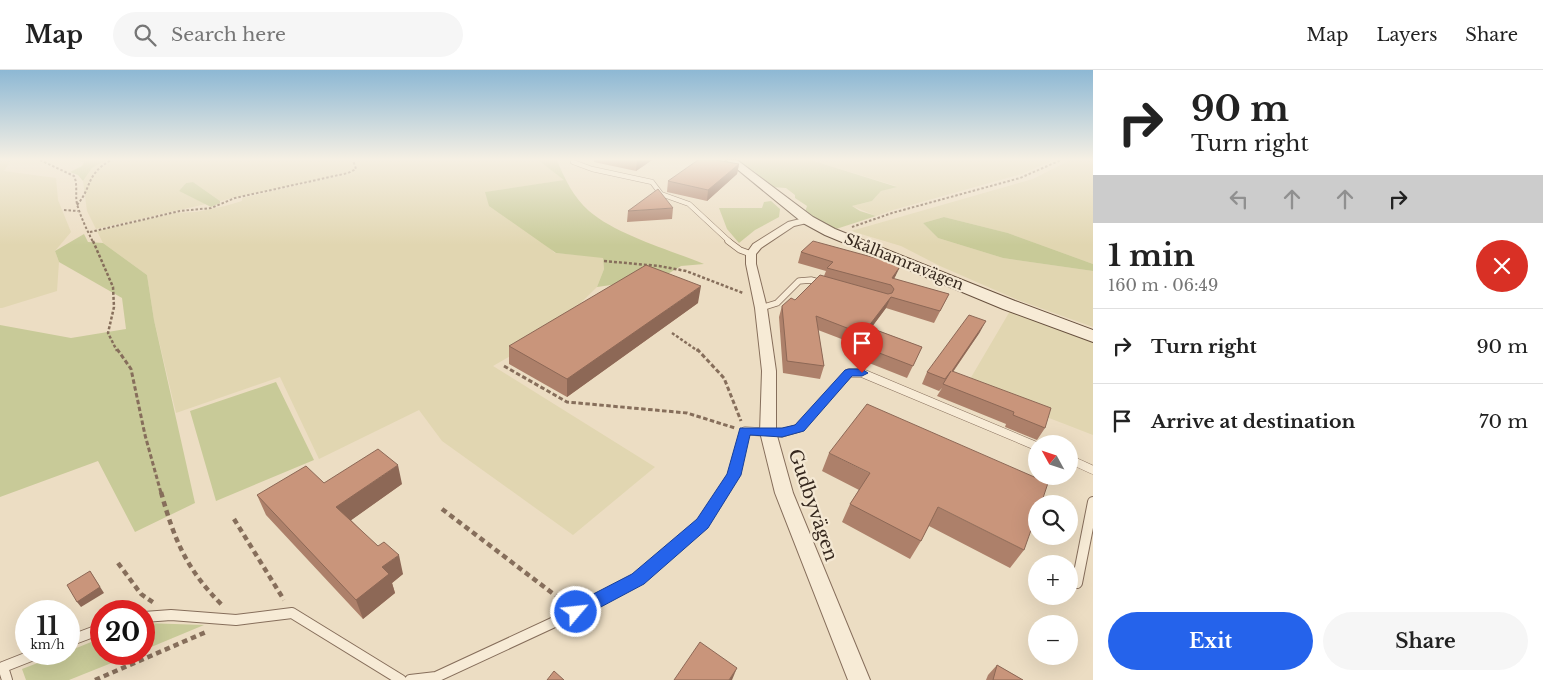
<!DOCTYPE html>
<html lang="en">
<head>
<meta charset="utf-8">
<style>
  :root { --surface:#fff; --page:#f6f6f6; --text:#222; --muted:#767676; --line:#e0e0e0; --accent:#2563eb }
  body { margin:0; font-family:"Libre Baskerville",serif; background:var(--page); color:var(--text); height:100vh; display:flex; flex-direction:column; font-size:19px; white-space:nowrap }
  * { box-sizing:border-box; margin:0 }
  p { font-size:16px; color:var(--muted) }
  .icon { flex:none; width:28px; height:28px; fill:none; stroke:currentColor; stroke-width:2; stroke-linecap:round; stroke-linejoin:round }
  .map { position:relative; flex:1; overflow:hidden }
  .details { display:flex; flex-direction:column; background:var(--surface); width:450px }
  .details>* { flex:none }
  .banner { background:#fff; color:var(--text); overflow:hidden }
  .needle { width:32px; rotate:310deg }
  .tools { position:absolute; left:1028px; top:365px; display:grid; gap:10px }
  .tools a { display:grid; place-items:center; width:50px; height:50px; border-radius:50%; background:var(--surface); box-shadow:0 5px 20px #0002; font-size:25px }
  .speed { position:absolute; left:15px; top:530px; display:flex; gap:10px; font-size:25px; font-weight:700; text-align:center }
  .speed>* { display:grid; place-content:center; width:65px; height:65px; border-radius:50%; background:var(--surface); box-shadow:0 5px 20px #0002; line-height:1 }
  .speed small { font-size:12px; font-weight:400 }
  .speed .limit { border:8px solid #d22; background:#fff; color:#111 }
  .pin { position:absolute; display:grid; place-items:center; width:42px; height:42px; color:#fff; margin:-51px -21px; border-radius:50% 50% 50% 0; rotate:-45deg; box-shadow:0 0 5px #0007 }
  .pin .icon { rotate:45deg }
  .me { position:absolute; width:55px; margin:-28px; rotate:62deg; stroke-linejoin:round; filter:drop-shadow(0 0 4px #0008) }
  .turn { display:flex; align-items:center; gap:18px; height:105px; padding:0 15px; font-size:22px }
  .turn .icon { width:65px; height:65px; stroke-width:2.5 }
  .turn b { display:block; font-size:35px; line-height:42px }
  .lanes { display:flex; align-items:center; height:48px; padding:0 15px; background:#0003; justify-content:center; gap:25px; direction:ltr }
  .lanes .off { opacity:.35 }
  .round { display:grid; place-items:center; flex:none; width:52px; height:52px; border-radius:26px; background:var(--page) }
  .head { display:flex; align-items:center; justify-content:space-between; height:85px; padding:0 15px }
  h1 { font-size:30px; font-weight:700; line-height:38px }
  .action { display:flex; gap:10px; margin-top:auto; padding:10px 15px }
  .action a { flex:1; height:58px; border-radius:30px; background:var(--accent); color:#fff; font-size:20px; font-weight:700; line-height:58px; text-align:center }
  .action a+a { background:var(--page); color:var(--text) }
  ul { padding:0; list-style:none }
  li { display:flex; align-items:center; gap:15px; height:75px; padding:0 15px; border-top:1px solid var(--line) }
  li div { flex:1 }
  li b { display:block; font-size:19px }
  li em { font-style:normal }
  header { display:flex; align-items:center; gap:30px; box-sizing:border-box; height:70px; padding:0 25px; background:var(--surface); border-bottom:1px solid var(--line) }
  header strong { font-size:24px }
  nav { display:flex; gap:28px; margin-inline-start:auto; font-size:18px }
  .search { width:350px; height:45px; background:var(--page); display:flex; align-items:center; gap:12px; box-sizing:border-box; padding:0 18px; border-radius:28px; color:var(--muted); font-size:19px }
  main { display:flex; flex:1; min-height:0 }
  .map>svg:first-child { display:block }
  .farmland { fill:#e1d6b1 }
  .green { fill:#c8ca98 }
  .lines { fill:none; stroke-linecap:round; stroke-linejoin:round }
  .lane-far3-casing { stroke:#866e5b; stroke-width:5.5 }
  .lane-far2-casing { stroke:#866e5b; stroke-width:7 }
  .lane-far1-casing { stroke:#866e5b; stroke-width:9 }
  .lane-casing { stroke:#866e5b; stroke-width:12 }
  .street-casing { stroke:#866e5b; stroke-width:2 }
  .secondary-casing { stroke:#67503e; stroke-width:2 }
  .path-far3 { stroke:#866e5b; stroke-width:2; stroke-dasharray:2.5 2; stroke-linecap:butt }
  .path-far2 { stroke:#866e5b; stroke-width:2.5; stroke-dasharray:3 2; stroke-linecap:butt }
  .path-far1 { stroke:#866e5b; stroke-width:3; stroke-dasharray:4.5 2.5; stroke-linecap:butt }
  .path { stroke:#866e5b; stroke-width:4.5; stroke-dasharray:5.5 4; stroke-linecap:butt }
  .lane-far3 { stroke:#f7ebd6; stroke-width:4.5 }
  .lane-far2 { stroke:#f7ebd6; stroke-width:5.5 }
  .lane-far1 { stroke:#f7ebd6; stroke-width:8 }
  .lane { stroke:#f7ebd6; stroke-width:10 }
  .street { fill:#f7ebd6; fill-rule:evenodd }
  .secondary { fill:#f7ebd6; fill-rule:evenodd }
  .wall { fill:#ad806a }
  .shaded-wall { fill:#8d6856 }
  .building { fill:#c9957b; stroke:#8d6856 }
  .route { fill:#2563eb; stroke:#184099 }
  .labels { text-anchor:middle; stroke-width:4.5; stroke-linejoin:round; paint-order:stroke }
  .far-street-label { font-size:15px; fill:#36281e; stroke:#f4e8d3 }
  .street-label { font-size:18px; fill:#36281e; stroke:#f4e8d3 }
</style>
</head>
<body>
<header>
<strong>Map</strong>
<div class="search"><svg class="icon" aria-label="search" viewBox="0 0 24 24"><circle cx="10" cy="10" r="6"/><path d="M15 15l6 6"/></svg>Search here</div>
<nav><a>Map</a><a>Layers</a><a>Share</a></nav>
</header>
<main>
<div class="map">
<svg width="1093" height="610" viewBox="0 0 1093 610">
  <rect width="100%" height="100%" fill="#ecddc3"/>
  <path class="farmland" d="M 0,90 L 11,90 L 4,101 L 56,108 L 58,130 L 71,162 L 55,181 L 59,192 L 57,221 L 2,238 L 0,238 Z
    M 107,90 L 538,90 L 565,110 L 486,122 L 555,183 L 603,187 L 604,199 L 597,217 L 550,263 L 493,296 L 655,397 L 573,465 L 442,371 L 419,340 L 319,389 L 280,307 L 176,343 L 154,250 L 147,205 L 103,173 L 97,161 L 175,143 L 196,142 L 225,136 L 242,131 L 242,128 L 366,100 L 220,131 L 193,112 L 186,113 L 179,121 L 206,134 L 96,159 L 87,141 L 83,111 L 92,98 Z
    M 811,90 L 1053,90 L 1022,104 L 893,140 L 876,146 L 852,136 L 872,131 L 881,121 L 896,116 Z
    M 1070,90 L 1093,90 L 1093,194 L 1008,163 L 944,147 L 923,153 L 938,168 L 1003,188 L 1093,201 L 1093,257 L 1018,230 L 940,196 L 901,176 L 851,161 L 1033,109 Z
    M 1010,241 L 1093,272 L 1093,365 L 966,316 Z"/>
  <path class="green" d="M 76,90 L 107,90 L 92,98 L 83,111 L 78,105 L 70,102 L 82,96 L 84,92 Z
    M 538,90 L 557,90 C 564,108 574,128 589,141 C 617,165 670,180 704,194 L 681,196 L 661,208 L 597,217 L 604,199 L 603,188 L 556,183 L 489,136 L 485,122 L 564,110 Z
    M 735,90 L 811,90 L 897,117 L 881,121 L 872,131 L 852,136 L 860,141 L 876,146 L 833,160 L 805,142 L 807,136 L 795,128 L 795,125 L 786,118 L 771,117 L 755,102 Z
    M 193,112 L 220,131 L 220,133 L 211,137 L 179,121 L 186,113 Z
    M 771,131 L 780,139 L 779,147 L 755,160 L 739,173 L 727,159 L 719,138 L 762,138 L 764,132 Z
    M 944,147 L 1008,163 L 1093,194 L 1093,201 L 1003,188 L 938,168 L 923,153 Z
    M 84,164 L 88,172 L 103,173 L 147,205 L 154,250 L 195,433 L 135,462 L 98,391 L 0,427 L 0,255 L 71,268 L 126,259 L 122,228 L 59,192 L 55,181 Z
    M 276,312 L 314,390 L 216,431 L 190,341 Z
    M 144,553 L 204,555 L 144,580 Z
    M 101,568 L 101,584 L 134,584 L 69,610 L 26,610 L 22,599 L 61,584 L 69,584 L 69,581 Z"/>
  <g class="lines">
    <defs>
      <path id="lane-far3" d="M 573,92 L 592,99 L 652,112 L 661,124 L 689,134 L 730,172"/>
      <path id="lane-far2" d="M 728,171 L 740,180 L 751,184
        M 761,238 L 777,233 L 799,211 L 811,210 L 822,213"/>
      <path id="lane-far1" d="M 1069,389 L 1093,400
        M 722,423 L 734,405 L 745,361 L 782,363 L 799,358 L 849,303 L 862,303 L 1036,376"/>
      <path id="lane" d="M 1077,513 L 1093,432
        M 144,547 L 171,545 L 236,550 L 292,543 L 401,610
        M 69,571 L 101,559
        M 7,610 L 3,597 L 36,584
        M 410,610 L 436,607 L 576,542 L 638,509 L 703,453 L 723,422"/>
      <path id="street" d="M 808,147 L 813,150 L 811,152 L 794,156 L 761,178 L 756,184 L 756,194 L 767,238 L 776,301 L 776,362 L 793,423 L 870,610 L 848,610 L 775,423 L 760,362 L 762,301 L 755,238 L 746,194 L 746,184 L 753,174 L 788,152 Z"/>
      <path id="secondary" d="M 726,90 L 737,90 L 813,147 L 835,159 L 1015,231 L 1093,260 L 1093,272 L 1003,239 L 825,165 L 803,153 Z"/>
    </defs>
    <use href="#lane-far3" class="lane-far3-casing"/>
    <use href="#lane-far2" class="lane-far2-casing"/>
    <use href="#lane-far1" class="lane-far1-casing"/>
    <use href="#lane" class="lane-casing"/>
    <use href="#street" class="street-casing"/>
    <use href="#secondary" class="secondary-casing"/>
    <path class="path-far3" d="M 40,90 L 74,106 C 78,114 75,125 77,134 C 81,148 87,160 93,172
      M 77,135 C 93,116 85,105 111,90
      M 64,140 L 78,141
      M 852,157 L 892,143 L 1020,108 L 1061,90
      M 90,162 L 180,141 L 211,138 L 235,128 L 348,103 L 356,99 L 353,90"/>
    <path class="path-far2" d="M 93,171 L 113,217 L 114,237 L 108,263 L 117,281
      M 604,191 L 659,196 L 686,201 L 743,223
      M 672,263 L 698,281"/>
    <path class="path-far1" d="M 117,279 L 131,299 L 145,365 L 161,423
      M 697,279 L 724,308 L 741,351
      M 504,296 L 567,332 L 687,343 L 735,358"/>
    <path class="path" d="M 161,422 C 174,469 186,499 222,535
      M 442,439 L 564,532
      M 234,449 L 284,530
      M 118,493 L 141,524 L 154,533
      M 95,610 L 206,562"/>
    <use href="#lane-far3" class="lane-far3"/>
    <use href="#lane-far2" class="lane-far2"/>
    <use href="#lane-far1" class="lane-far1"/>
    <use href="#lane" class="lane"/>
    <use href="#street" class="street"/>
    <use href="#secondary" class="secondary"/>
  </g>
  <path class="wall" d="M 594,90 L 652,90 L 636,101 L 594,92 Z
    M 739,94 L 737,104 L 707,131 L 667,122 L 668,111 Z
    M 673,138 L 672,149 L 627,152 L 628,141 Z
    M 801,182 L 896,205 L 894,209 L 949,224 L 934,253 L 886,238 L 871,258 L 922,277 L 907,308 L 864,291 L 865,289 L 848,282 L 852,273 L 818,260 L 824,296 L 820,309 L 783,303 L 779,247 L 782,236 L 795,230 L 824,206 L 826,201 L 798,193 Z
    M 698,233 L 567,327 L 509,294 L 509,276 Z
    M 980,262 L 953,302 L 1045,358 L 1037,370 L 1005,357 L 1006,354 L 937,326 L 942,318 L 939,321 L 922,314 L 927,302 Z
    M 829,383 L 1024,480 L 1010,498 L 929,456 L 921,471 L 910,489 L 842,452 L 850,434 L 859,420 L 822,401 Z
    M 402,414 L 351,450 L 403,504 L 392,513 L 395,523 L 363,549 L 266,445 L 257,425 Z
    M 997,595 L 1023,610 L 986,610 L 988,605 Z"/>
  <path class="shaded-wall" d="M 638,90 L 652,90 L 636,101 L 637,91 Z
    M 739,94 L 737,104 L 707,131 L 708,120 Z
    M 901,195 L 896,205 L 890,215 L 892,208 Z
    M 701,216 L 698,233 L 567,327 L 567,309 Z
    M 891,227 L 886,238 L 863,269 L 868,257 Z
    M 986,251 L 980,262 L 945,313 L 952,301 Z
    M 398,395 L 402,414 L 343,456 L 336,437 Z
    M 399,485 L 403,504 L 392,513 L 395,523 L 363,549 L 356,530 L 382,497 Z
    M 90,501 L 104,523 L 81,537 L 77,532 Z
    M 737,598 L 732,610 L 729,610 Z"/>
  <path class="building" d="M 698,90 L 716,90 L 739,94 L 708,120 L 668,111 Z
    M 658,119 L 673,138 L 628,141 Z
    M 813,171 L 901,195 L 892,208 L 949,224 L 940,241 L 891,227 L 868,257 L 922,277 L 913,296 L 869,279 L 871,277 L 853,270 L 860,263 L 816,246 L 824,296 L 787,291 L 782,236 L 791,228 L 795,230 L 820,205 L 888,224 L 892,223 L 894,219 L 891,215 L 827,198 L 833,192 L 801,182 Z
    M 646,195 L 701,216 L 567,309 L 509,276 Z
    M 969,245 L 986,251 L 952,301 L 1051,338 L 1045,358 L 1013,345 L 1014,342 L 943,314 L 951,301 L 945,309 L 927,302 Z
    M 867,334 L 1048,413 L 1041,434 L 1036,434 L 1036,446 L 1024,480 L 938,437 L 921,471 L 850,434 L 870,403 L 829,383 Z
    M 378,379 L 398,395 L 336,437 L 378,476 L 384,472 L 399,485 L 382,497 L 389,504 L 356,530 L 257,425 L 306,396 L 324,413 Z
    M 90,501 L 100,517 L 77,532 L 67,515 Z
    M 700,572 L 737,598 L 729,610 L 674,610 Z
    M 997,595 L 1023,610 L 993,610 Z
    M 554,601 L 564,610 L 547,610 Z"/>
  <linearGradient id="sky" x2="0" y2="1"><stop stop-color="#8db8d4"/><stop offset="0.51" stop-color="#f6f0e4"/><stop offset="1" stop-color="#f6f0e4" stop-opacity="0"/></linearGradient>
  <rect width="1093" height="175" fill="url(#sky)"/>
  <path class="route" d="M 849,299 L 862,299 L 868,303 L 862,306 L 852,306 L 804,361 L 782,367 L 750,365 L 741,405 L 708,458 L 644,514 L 582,547 L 576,550 L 570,547 L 568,542 L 570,536 L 632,504 L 697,449 L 727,404 L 740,358 L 782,358 L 795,355 L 845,300 Z"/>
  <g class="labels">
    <g class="far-street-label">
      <text transform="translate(904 192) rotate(22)" y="5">Skålhamravägen</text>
    </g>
    <g class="street-label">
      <text transform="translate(813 435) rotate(71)" y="6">Gudbyvägen</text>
    </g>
  </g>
</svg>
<div class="tools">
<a><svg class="needle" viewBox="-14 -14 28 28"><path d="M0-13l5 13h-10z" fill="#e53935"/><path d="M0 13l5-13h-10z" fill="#767676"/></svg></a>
<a><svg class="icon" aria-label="search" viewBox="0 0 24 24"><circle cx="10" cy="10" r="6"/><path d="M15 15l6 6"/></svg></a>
<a>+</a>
<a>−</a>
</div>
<div class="speed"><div>11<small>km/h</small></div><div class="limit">20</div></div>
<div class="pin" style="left:862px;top:303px;background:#d93025"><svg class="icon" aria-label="arrive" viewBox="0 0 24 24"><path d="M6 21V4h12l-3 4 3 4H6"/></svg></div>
<svg class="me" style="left:576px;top:542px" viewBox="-20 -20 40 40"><circle r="17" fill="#2563eb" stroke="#fff" stroke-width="3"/><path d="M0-11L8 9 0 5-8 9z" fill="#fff"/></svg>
</div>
<section class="details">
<div class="banner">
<div class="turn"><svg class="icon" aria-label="right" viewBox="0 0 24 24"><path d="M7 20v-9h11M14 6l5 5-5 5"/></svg><div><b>90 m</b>Turn right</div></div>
<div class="lanes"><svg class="icon off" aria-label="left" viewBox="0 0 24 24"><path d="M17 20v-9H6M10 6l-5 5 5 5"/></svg><svg class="icon off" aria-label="ahead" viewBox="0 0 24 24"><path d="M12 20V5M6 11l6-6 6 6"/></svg><svg class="icon off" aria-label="ahead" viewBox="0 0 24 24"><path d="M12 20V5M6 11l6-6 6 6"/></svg><svg class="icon" aria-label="right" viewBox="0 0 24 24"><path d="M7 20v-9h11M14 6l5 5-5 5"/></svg></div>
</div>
<div class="head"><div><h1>1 min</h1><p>160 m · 06:49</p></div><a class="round" style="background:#d93025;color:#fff"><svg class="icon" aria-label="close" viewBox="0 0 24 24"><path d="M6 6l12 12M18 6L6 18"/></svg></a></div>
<ul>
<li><svg class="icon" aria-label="right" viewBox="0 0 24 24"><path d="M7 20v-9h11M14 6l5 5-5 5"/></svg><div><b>Turn right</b></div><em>90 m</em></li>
<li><svg class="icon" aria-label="arrive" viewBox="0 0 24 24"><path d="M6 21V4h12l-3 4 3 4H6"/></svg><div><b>Arrive at destination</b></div><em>70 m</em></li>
</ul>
<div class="action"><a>Exit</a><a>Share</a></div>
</section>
</main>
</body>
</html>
